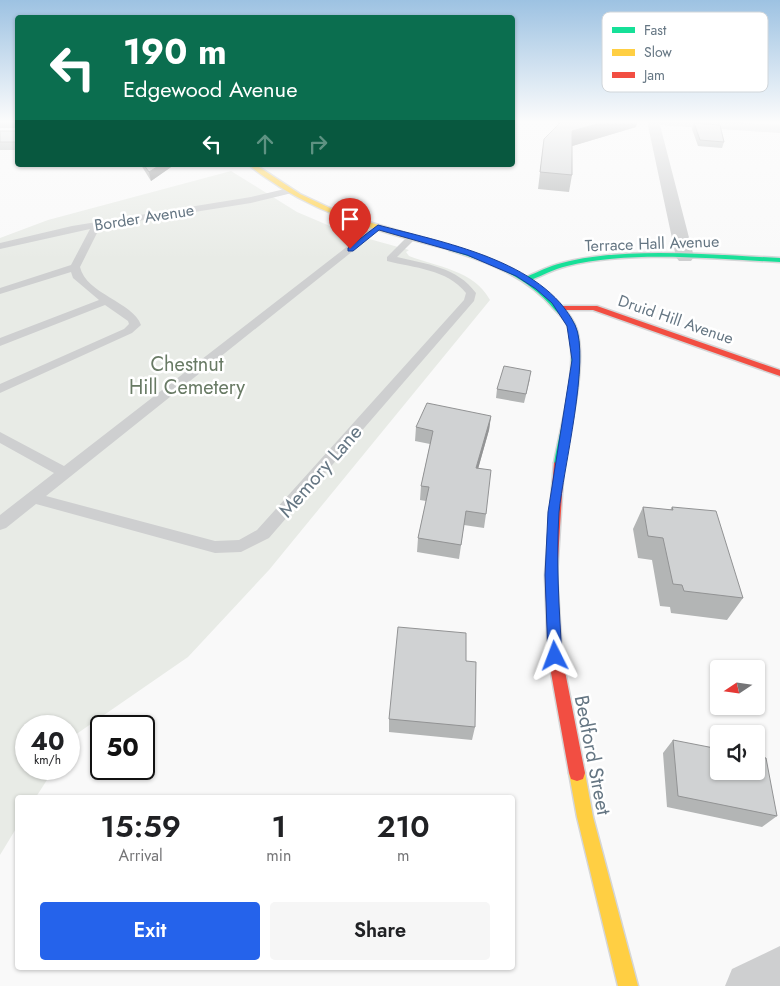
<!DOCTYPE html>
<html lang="en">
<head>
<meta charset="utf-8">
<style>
  :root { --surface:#fff; --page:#f6f6f6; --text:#202124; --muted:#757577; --accent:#2563eb }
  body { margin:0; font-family:Jost,sans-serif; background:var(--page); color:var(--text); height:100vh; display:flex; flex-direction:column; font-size:19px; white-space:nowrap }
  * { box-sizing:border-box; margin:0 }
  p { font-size:16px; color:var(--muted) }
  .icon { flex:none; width:28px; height:28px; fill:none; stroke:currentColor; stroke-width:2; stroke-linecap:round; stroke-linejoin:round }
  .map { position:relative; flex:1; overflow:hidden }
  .drawer { position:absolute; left:15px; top:795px; width:500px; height:175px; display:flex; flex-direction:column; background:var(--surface); border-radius:5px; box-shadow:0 1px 4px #0004 }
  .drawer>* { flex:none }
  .guide { position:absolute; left:15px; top:15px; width:500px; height:152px; border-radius:5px; box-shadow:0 1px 4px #0004; background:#0b6e4f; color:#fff; overflow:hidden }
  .needle { width:32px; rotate:257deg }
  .buttons { position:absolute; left:710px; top:660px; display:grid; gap:10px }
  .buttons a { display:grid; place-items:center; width:55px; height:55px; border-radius:5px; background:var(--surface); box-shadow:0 1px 4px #0004; font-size:25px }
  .speed { position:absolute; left:15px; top:715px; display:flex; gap:10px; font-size:25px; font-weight:700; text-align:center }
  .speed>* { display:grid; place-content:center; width:65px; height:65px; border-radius:50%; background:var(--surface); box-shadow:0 1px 4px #0004; line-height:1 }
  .speed small { font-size:12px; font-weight:400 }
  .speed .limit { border:2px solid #111; border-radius:8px; background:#fff; color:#111 }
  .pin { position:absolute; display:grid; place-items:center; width:42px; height:42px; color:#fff; margin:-51px -21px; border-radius:50% 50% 50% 0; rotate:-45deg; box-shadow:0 0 5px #0007 }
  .pin .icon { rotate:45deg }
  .me { position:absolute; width:55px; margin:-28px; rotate:357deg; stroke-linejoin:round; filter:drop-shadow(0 0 4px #0008) }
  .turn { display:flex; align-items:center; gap:18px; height:105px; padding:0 25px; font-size:22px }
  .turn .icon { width:65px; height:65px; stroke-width:2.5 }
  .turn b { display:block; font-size:35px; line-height:42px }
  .lanes { display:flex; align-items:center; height:48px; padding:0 25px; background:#0003; justify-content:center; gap:25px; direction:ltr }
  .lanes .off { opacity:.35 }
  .eta { display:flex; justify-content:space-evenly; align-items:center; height:85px; text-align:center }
  .eta b { font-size:30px; font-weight:600; line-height:35px }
  .primary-button { display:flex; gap:10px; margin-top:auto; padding:10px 25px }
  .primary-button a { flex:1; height:58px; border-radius:5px; background:var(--accent); color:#fff; font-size:20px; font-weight:600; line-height:58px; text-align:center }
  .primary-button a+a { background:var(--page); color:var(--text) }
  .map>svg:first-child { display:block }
  .green { fill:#e8ebe6 }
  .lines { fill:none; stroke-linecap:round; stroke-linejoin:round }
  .fast-casing { stroke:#d5d6d7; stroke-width:3 }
  .slow-casing { stroke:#d5d6d7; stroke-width:3 }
  .jam-casing { stroke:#d5d6d7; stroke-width:3 }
  .lane { fill:#cecfd0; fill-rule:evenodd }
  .street { fill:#cecfd0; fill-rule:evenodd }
  .fast { fill:#16e098; fill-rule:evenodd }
  .slow { fill:#ffcf43; fill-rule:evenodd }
  .jam { fill:#f24e42; fill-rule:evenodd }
  .wall { fill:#b3b5b5 }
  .shaded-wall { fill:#929394 }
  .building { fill:#d0d2d3; stroke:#929394 }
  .route { fill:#2563eb; stroke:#184099 }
  .labels { text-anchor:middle; stroke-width:5; stroke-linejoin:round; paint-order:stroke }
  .far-street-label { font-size:16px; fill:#657683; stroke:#fff }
  .park-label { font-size:20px; fill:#687a64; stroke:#fff }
  .street-label { font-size:20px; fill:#657683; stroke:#fff }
  .key { fill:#fff; stroke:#d1d6da; stroke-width:1 }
  .key-label { font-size:14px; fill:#657683 }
</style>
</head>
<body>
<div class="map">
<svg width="780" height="986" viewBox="0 0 780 986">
  <rect width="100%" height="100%" fill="#f9f9f9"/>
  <path class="green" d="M 231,171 L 297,212 L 344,232 L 409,250 L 406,252 L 409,256 C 437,267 474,270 490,300 L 269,570 L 188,657 L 75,735 L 69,745 L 69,726 L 26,726 L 26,769 L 54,769 L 36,797 L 18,798 L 17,827 L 0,855 L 0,238 L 48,220 Z"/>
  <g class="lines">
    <defs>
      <path id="fast" d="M 449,246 L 486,257 L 526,277 C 538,272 549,266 562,263 C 625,246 714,255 780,258 L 780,262 C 713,259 632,250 567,266 C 554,269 543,275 531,280 C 547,291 565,306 574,323 C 590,352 570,431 564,463 L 559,467 L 554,463 C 561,423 579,368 568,327 C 566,320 559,314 554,309 C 527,277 489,262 449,250 Z"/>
      <path id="slow" d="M 249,165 L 256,165 L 300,194 L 345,215 L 456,248 L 452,250 C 392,235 333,220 280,187 C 270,180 258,173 249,165 Z
        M 577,765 L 583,767 L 585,773 L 593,817 L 638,986 L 618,986 L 577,817 L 569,773 L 571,767 Z"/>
      <path id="jam" d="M 557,306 L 597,306 L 780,370 L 780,376 L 593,310 L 557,310 Z
        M 559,459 L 564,463 L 557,575 L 562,656 L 585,773 L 583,779 L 577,781 L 571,779 L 569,773 L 548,656 L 545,575 L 554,463 Z"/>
    </defs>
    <use href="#fast" class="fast-casing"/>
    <use href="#slow" class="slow-casing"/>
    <use href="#jam" class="jam-casing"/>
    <path class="lane" d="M 289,188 L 293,191 L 292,193 L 251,203 L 100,227 L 80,267 C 86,294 133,302 141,325 L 132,333 L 0,393 L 0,384 L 124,329 L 129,324 L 128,321 L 105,305 L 0,346 L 0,338 L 99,300 L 73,278 L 71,272 L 0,294 L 0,288 L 71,265 L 90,229 L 0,249 L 0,243 L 72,226 L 251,197 Z
      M 375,225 L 383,227 L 46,496 L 215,541 L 239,540 L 257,530 L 464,300 L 466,293 C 447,269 414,268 387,261 L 387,257 L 409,235 L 415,235 L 415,239 L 397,257 C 426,264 457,267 476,293 L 474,301 L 269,538 L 241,552 L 215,553 L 36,504 L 6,528 L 0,530 L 0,515 L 54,473 L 0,443 L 0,432 L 64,466 Z"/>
    <path class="street" d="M 647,121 L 721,121 L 780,125 L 780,133 L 660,125 L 694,257 L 691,261 L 679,261 L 676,257 Z
      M 780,946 L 780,986 L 725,986 L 732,969 Z"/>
    <use href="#fast" class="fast"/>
    <use href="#slow" class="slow"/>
    <use href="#jam" class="jam"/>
  </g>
  <path class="wall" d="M 0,121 L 18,121 L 18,150 L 0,150 L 0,131 L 16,131 L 16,128 L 0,128 Z
    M 558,121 L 637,121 L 636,127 L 572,146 L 572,175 L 569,192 L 538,189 L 544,139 L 558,125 Z
    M 694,123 L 724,142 L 722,148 L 698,146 L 692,129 Z
    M 141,165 L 174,165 L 151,181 Z
    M 530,379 L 524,403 L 496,398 L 497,389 Z
    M 491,416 L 489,430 L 478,469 L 486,514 L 484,528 L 464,525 L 459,559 L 417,552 L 418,538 L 426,501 L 420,500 L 421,486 L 430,444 L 415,441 L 416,427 Z
    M 643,507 L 670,510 L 672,507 L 743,598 L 727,620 L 671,613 L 670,607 L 660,606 L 652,560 L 638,558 L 633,529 Z
    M 466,661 L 475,727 L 472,740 L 389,732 L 389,719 Z
    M 673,740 L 777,816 L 762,827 L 667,807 L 663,753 Z"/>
  <path class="shaded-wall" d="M 607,121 L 637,121 L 636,127 L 569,147 L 572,131 Z
    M 160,165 L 174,165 L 151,181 L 149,172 Z
    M 491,416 L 489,430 L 474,483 L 476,468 Z"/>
  <path class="building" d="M 16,121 L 18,121 L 18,142 L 0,142 L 0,131 L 16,131 Z
    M 560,121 L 607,121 L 572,131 L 572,175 L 540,172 L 544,139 L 560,123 Z
    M 694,123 L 720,125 L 724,142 L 700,140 Z
    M 144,165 L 160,165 L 149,172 Z
    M 504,366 L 531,371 L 526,394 L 497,389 Z
    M 427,403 L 491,416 L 476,468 L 491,470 L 486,514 L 466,511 L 461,545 L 418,538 L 429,487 L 421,486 L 433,431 L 416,427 Z
    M 643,507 L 673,510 L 672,507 L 716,511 L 743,598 L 684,591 L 682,585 L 673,584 L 663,538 L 648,536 Z
    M 398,627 L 466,633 L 466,661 L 476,662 L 475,727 L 389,719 Z
    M 673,740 L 719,749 L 719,771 L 756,771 L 756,756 L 766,758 L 777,816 L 678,796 Z"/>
  <linearGradient id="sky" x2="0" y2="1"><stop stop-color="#9dc2e2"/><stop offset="0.47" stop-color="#fcfcfc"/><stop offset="1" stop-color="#fcfcfc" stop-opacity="0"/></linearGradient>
  <rect width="780" height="259" fill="url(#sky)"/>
  <path class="route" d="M 378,225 C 441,242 543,260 575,325 C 591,357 563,471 559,512 C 556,560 559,608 562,656 L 560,661 L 555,663 L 550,661 L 548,656 L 545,575 L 548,512 L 572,360 L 567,326 L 552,303 L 536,289 L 516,276 L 467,255 L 379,230 L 353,251 L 348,251 L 348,248 Z"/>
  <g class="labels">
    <g class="far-street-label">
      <text transform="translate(144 217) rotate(-9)" y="6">Border Avenue</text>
      <text transform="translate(652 243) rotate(-2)" y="6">Terrace Hall Avenue</text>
      <text transform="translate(676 319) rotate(19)" y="6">Druid Hill Avenue</text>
    </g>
    <g class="park-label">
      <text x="187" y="371">Chestnut<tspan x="187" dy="23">Hill Cemetery</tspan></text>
    </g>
    <g class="street-label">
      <text transform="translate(320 471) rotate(-49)" y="7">Memory Lane</text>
      <text transform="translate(593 755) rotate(79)" y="7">Bedford Street</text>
    </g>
  </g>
  <rect x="602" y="12" width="166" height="80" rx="8" class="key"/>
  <rect x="612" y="27" width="23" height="6" fill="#16e098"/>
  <rect x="612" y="49" width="23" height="7" fill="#ffcf43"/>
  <rect x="612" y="72" width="23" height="6" fill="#f24e42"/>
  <g class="key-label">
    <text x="644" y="35">Fast</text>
    <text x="644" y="57">Slow</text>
    <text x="644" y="80">Jam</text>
  </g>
</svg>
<div class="buttons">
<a><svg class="needle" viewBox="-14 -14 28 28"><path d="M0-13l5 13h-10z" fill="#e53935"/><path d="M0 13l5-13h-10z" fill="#757577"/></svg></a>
<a><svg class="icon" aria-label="sound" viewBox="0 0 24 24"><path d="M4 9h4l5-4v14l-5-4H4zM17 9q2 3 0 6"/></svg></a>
</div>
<div class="speed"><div>40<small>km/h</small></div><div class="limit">50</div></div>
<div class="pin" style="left:350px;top:249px;background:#d93025"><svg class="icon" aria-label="arrive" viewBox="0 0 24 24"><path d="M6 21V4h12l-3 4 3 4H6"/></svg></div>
<svg class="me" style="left:555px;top:656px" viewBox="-20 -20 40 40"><path d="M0-17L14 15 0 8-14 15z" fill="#2563eb" stroke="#fff" stroke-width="4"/></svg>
<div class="guide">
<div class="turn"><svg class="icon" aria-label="left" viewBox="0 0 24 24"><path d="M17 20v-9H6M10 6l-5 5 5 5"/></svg><div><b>190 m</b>Edgewood Avenue</div></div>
<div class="lanes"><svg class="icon" aria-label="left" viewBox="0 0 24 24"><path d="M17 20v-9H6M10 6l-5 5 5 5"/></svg><svg class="icon off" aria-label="ahead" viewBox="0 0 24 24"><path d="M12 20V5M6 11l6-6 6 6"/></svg><svg class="icon off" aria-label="right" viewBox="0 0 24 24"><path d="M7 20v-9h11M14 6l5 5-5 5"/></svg></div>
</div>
<section class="drawer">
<div class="eta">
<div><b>15:59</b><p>Arrival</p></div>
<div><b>1</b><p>min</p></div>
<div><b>210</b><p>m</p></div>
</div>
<div class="primary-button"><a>Exit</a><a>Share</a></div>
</section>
</div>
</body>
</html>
